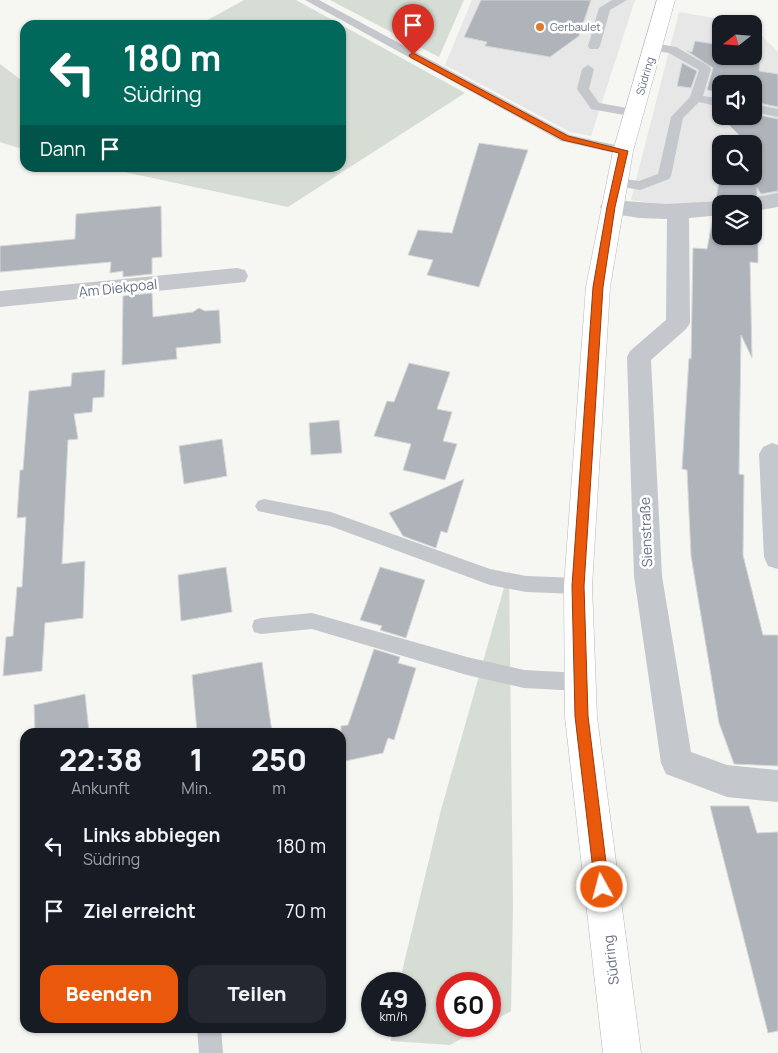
<!DOCTYPE html>
<html lang="de">
<head>
<meta charset="utf-8">
<style>
  :root { --surface:#171b24; --page:#242831; --text:#f1f3f6; --muted:#9ea1a6; --accent:#ea580c }
  body { margin:0; font-family:Manrope,sans-serif; background:var(--page); color:var(--text); height:100vh; display:flex; flex-direction:column; font-size:19px; white-space:nowrap }
  * { box-sizing:border-box; margin:0 }
  p { font-size:16px; color:var(--muted) }
  .icon { flex:none; width:28px; height:28px; fill:none; stroke:currentColor; stroke-width:2; stroke-linecap:round; stroke-linejoin:round }
  .map { position:relative; flex:1; overflow:hidden }
  .panel { position:absolute; left:20px; top:728px; width:326px; height:305px; display:flex; flex-direction:column; background:var(--surface); border-radius:15px; box-shadow:0 1px 4px #0004 }
  .panel>* { flex:none }
  .guide { position:absolute; left:20px; top:20px; width:326px; height:152px; border-radius:15px; box-shadow:0 1px 4px #0004; background:#00695c; color:#fff; overflow:hidden }
  .needle { width:32px; rotate:253deg }
  .buttons { position:absolute; left:712px; top:15px; display:grid; gap:10px }
  .buttons a { display:grid; place-items:center; width:50px; height:50px; border-radius:10px; background:var(--surface); box-shadow:0 1px 4px #0004; font-size:25px }
  .speed { position:absolute; left:361px; top:972px; display:flex; gap:10px; font-size:25px; font-weight:700; text-align:center }
  .speed>* { display:grid; place-content:center; width:65px; height:65px; border-radius:50%; background:var(--surface); box-shadow:0 1px 4px #0004; line-height:1 }
  .speed small { font-size:12px; font-weight:400 }
  .speed .limit { border:8px solid #d22; background:#fff; color:#111 }
  .pin { position:absolute; display:grid; place-items:center; width:42px; height:42px; color:#fff; margin:-51px -21px; border-radius:50% 50% 50% 0; rotate:-45deg; box-shadow:0 0 5px #0007 }
  .pin .icon { rotate:45deg }
  .me { position:absolute; width:55px; margin:-28px; rotate:353deg; stroke-linejoin:round; filter:drop-shadow(0 0 4px #0008) }
  .turn { display:flex; align-items:center; gap:18px; height:105px; padding:0 20px; font-size:22px }
  .turn .icon { width:65px; height:65px; stroke-width:2.5 }
  .turn b { display:block; font-size:35px; line-height:42px }
  .then { display:flex; align-items:center; height:48px; padding:0 20px; background:#0003; gap:10px; font-size:19px }
  .eta { display:flex; justify-content:space-evenly; align-items:center; height:85px; text-align:center }
  .eta b { font-size:30px; font-weight:800; line-height:35px }
  .button { display:flex; gap:10px; margin-top:auto; padding:10px 20px }
  .button a { flex:1; height:58px; border-radius:15px; background:var(--accent); color:#fff; font-size:20px; font-weight:800; line-height:58px; text-align:center }
  .button a+a { background:var(--page); color:var(--text) }
  ul { padding:0; list-style:none }
  li { display:flex; align-items:center; gap:15px; height:65px; padding:0 20px }
  li div { flex:1 }
  li b { display:block; font-size:19px }
  li em { font-style:normal }
  .map>svg:first-child { display:block }
  .built { fill:#e6e7e6; fill-rule:evenodd }
  .green { fill:#d6ddd4 }
  .building { fill:#afb4bb; stroke:#d7d8d6 }
  .lines { fill:none; stroke-linecap:round; stroke-linejoin:round }
  .primary-casing { stroke:#b5b8bd; stroke-width:1 }
  .lane { fill:#c4c7cb; fill-rule:evenodd }
  .street { fill:#c4c7cb; fill-rule:evenodd }
  .primary { fill:#fff; fill-rule:evenodd }
  .route { fill:#ea580c; stroke:#983908 }
  .poi-dot { fill:#df7a2a; stroke:#fff; stroke-width:2 }
  .labels { text-anchor:middle; stroke-width:5; stroke-linejoin:round; paint-order:stroke }
  .far-poi-label { font-size:11px; fill:#667083; stroke:#fff; text-anchor:start }
  .far-street-label { font-size:11px; fill:#667083; stroke:#fff }
  .street-label { font-size:14px; fill:#667083; stroke:#fff }
</style>
</head>
<body>
<div class="map">
<svg width="778" height="1053" viewBox="0 0 778 1053">
  <rect width="100%" height="100%" fill="#f6f6f3"/>
  <path class="built" d="M 472,0 L 635,0 L 591,136 L 570,132 L 445,65 Z
    M 679,12 L 749,24 L 721,24 L 721,56 L 754,56 L 754,28 L 778,52 L 778,195 L 680,207 L 631,200 ZM 721,84 L 754,84 L 754,116 L 721,116 ZM 721,144 L 754,144 L 754,176 L 721,176 Z"/>
  <path class="green" d="M 244,0 L 296,0 L 465,93 L 288,207 L 106,168 L 341,168 L 341,25 L 208,25 L 204,22 Z
    M 330,0 L 464,0 L 439,57 Z
    M 0,64 L 25,83 L 25,150 L 0,142 Z
    M 509,570 L 513,906 L 511,1011 L 490,1023 L 490,984 L 448,984 L 448,1026 L 484,1026 L 450,1045 L 391,1041 L 392,1026 L 415,1026 L 415,984 L 399,984 L 441,810 Z"/>
  <path class="building" d="M 481,0 L 591,0 L 579,36 L 550,57 L 485,46 L 487,42 L 464,37 Z
    M 695,41 L 721,45 L 721,56 L 754,56 L 754,50 L 761,51 L 759,71 L 778,74 L 778,107 L 754,102 L 754,84 L 721,84 L 721,93 L 707,90 L 713,68 L 687,51 L 692,52 Z
    M 682,63 L 697,71 L 691,88 L 677,86 Z
    M 754,114 L 778,119 L 778,191 L 761,194 L 757,188 L 757,195 L 745,197 L 740,204 L 716,199 L 720,176 L 717,173 L 720,153 L 721,176 L 754,176 L 754,144 L 744,144 L 747,143 L 726,122 L 727,116 L 754,116 Z
    M 479,143 L 528,150 L 479,287 L 427,275 L 433,260 L 408,255 L 418,230 L 452,233 Z
    M 161,206 L 162,257 L 152,258 L 152,274 L 123,277 L 123,271 L 110,273 L 111,262 L 0,272 L 0,246 L 75,239 L 76,214 Z
    M 758,212 L 758,263 L 750,262 L 752,358 L 741,335 L 739,474 L 744,475 L 743,555 L 763,635 L 778,635 L 778,766 L 734,764 L 719,723 L 691,556 L 687,470 L 682,469 L 689,358 L 691,359 L 693,248 L 707,249 L 713,218 L 721,217 L 721,236 L 754,236 L 754,213 Z
    M 152,293 L 153,317 L 193,312 L 199,308 L 205,311 L 219,310 L 221,343 L 176,348 L 177,359 L 122,365 L 123,296 Z
    M 409,363 L 450,372 L 437,409 L 452,412 L 443,441 L 457,444 L 445,480 L 403,470 L 411,444 L 374,436 L 387,401 L 394,402 Z
    M 105,370 L 104,397 L 93,398 L 92,412 L 74,414 L 78,439 L 68,440 L 62,564 L 85,561 L 83,618 L 45,623 L 42,671 L 3,676 L 6,637 L 13,636 L 17,587 L 22,587 L 26,517 L 17,518 L 20,470 L 23,470 L 29,391 L 71,386 L 72,373 Z
    M 339,420 L 342,453 L 311,455 L 309,423 Z
    M 222,439 L 227,476 L 184,484 L 179,446 Z
    M 464,479 L 447,533 L 441,531 L 436,548 L 403,536 L 389,513 Z
    M 226,567 L 232,612 L 181,621 L 178,575 Z
    M 380,567 L 425,580 L 406,638 L 380,630 L 382,626 L 360,620 Z
    M 374,649 L 400,657 L 398,663 L 416,668 L 394,740 L 388,738 L 383,753 L 341,762 L 341,726 L 348,725 Z
    M 262,662 L 272,732 L 197,732 L 192,675 Z
    M 85,694 L 89,732 L 35,732 L 34,705 Z
    M 710,806 L 749,806 L 757,833 L 778,832 L 778,1031 L 768,1033 Z"/>
  <g class="lines">
    <defs>
      <path id="primary" d="M 657,0 L 675,0 L 633,151 L 610,287 L 592,586 L 597,717 L 641,1053 L 603,1053 L 565,717 L 564,586 L 586,287 L 613,151 Z"/>
    </defs>
    <use href="#primary" class="primary-casing"/>
    <path class="lane" d="M 305,0 L 319,0 L 570,135 L 628,148 L 630,151 L 623,155 L 561,141 Z
      M 612,0 L 627,0 L 610,10 L 600,46 L 598,49 L 590,49 L 588,46 L 599,8 Z
      M 653,43 L 676,47 L 709,66 L 711,69 L 703,96 L 721,99 L 721,107 L 699,102 L 683,118 L 671,176 L 669,179 L 640,190 L 612,185 L 610,182 L 617,178 L 639,181 L 658,174 L 671,117 L 690,97 L 699,70 L 669,53 L 649,50 L 649,44 Z
      M 588,65 L 594,69 L 589,89 L 599,103 L 639,110 L 641,113 L 639,116 L 635,117 L 591,109 L 577,89 L 582,69 Z
      M 754,104 L 778,109 L 778,117 L 754,112 Z
      M 264,499 L 331,512 L 490,569 L 526,576 L 578,578 L 584,580 L 587,586 L 584,592 L 578,594 L 526,592 L 490,585 L 330,526 L 258,511 L 255,506 L 258,501 Z
      M 312,613 L 467,657 L 524,670 L 581,673 L 588,676 L 591,682 L 588,688 L 581,691 L 524,688 L 467,675 L 312,629 L 261,634 L 254,632 L 252,626 L 254,620 L 261,618 Z
      M 197,1028 L 221,1028 L 223,1053 L 199,1053 Z"/>
    <path class="street" d="M 778,193 L 778,207 L 754,211 L 754,204 L 742,204 L 745,199 Z
      M 611,200 L 666,204 L 721,201 L 729,204 L 721,204 L 721,215 L 689,218 L 690,323 L 686,329 L 651,360 L 662,576 L 691,752 L 727,765 L 778,770 L 778,802 L 727,797 L 666,774 L 661,763 L 634,576 L 627,357 L 630,351 L 666,320 L 667,219 L 639,218 L 603,212 L 600,207 L 603,202 Z
      M 237,268 L 245,270 L 248,276 L 245,282 L 0,307 L 0,291 Z
      M 772,443 L 778,445 L 778,569 L 768,566 L 764,557 L 759,454 L 763,447 Z"/>
    <use href="#primary" class="primary"/>
  </g>
  <path class="route" d="M 413,53 L 568,136 L 628,151 L 615,207 L 603,287 L 584,586 L 588,716 L 609,887 L 607,892 L 602,894 L 597,892 L 595,887 L 575,716 L 572,586 L 593,287 L 607,207 L 619,153 L 563,140 L 410,57 L 409,55 Z"/>
  <circle class="poi-dot" cx="540" cy="27" r="5"/>
  <g class="labels">
    <g class="far-poi-label">
      <text x="550" y="31">Gerbaulet</text>
    </g>
    <g class="far-street-label">
      <text transform="translate(645 76) rotate(-74)" y="4">Südring</text>
    </g>
    <g class="street-label">
      <text transform="translate(118 288) rotate(-6)" y="5">Am Diekpoal</text>
      <text transform="translate(646 532) rotate(-92)" y="5">Sienstraße</text>
      <text transform="translate(611 960) rotate(-97)" y="5">Südring</text>
    </g>
  </g>
</svg>
<div class="buttons">
<a><svg class="needle" viewBox="-14 -14 28 28"><path d="M0-13l5 13h-10z" fill="#e53935"/><path d="M0 13l5-13h-10z" fill="#9ea1a6"/></svg></a>
<a><svg class="icon" aria-label="sound" viewBox="0 0 24 24"><path d="M4 9h4l5-4v14l-5-4H4zM17 9q2 3 0 6"/></svg></a>
<a><svg class="icon" aria-label="search" viewBox="0 0 24 24"><circle cx="10" cy="10" r="6"/><path d="M15 15l6 6"/></svg></a>
<a><svg class="icon" aria-label="layers" viewBox="0 0 24 24"><path d="M12 4l9 5-9 5-9-5zM3 14l9 5 9-5"/></svg></a>
</div>
<div class="speed"><div>49<small>km/h</small></div><div class="limit">60</div></div>
<div class="pin" style="left:413px;top:55px;background:#d93025"><svg class="icon" aria-label="arrive" viewBox="0 0 24 24"><path d="M6 21V4h12l-3 4 3 4H6"/></svg></div>
<svg class="me" style="left:602px;top:887px" viewBox="-20 -20 40 40"><circle r="17" fill="#ea580c" stroke="#fff" stroke-width="3"/><path d="M0-11L8 9 0 5-8 9z" fill="#fff"/></svg>
<div class="guide">
<div class="turn"><svg class="icon" aria-label="left" viewBox="0 0 24 24"><path d="M17 20v-9H6M10 6l-5 5 5 5"/></svg><div><b>180 m</b>Südring</div></div>
<div class="then">Dann<svg class="icon" aria-label="arrive" viewBox="0 0 24 24"><path d="M6 21V4h12l-3 4 3 4H6"/></svg></div>
</div>
<section class="panel">
<div class="eta">
<div><b>22:38</b><p>Ankunft</p></div>
<div><b>1</b><p>Min.</p></div>
<div><b>250</b><p>m</p></div>
</div>
<ul>
<li><svg class="icon" aria-label="left" viewBox="0 0 24 24"><path d="M17 20v-9H6M10 6l-5 5 5 5"/></svg><div><b>Links abbiegen</b><p>Südring</p></div><em>180 m</em></li>
<li><svg class="icon" aria-label="arrive" viewBox="0 0 24 24"><path d="M6 21V4h12l-3 4 3 4H6"/></svg><div><b>Ziel erreicht</b></div><em>70 m</em></li>
</ul>
<div class="button"><a>Beenden</a><a>Teilen</a></div>
</section>
</div>
</body>
</html>
